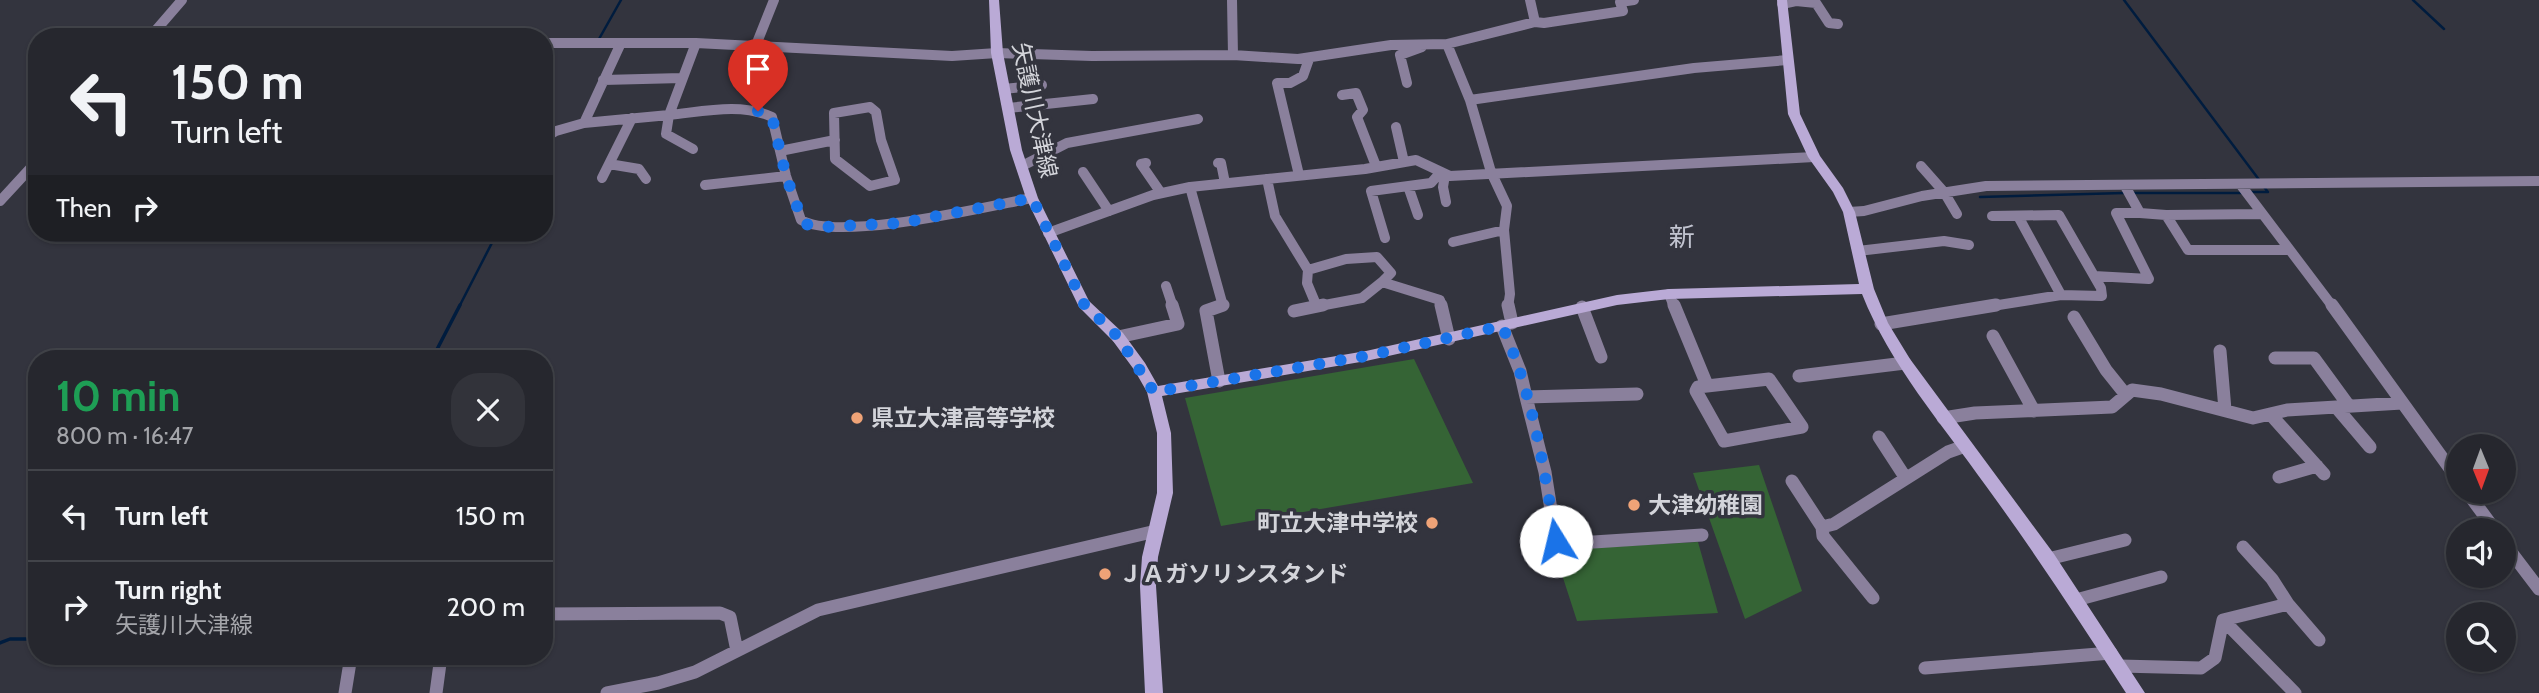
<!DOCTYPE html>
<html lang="en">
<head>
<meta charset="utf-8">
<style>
  :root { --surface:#26272e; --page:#32333a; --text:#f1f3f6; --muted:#a4a5aa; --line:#42444a }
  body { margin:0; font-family:Cabin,"Noto Sans JP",sans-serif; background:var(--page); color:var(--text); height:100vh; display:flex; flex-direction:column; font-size:26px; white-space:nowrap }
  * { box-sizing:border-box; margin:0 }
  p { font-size:23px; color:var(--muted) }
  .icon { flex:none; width:38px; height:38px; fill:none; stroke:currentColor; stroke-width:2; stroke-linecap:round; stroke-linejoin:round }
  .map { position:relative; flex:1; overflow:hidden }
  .side { position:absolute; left:28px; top:350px; width:525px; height:315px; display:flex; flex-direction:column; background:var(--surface); border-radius:28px; box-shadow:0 2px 5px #0004,0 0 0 2px var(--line) }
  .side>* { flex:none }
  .hud { position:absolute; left:28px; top:28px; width:525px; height:214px; border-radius:28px; box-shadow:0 2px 5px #0004,0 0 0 2px var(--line); background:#26272e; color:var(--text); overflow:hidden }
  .needle { width:46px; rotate:179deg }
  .buttons { position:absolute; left:2446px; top:434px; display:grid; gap:14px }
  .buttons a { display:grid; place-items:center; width:70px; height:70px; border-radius:50%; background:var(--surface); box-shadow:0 2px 5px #0004,0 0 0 2px var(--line); font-size:35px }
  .pin { position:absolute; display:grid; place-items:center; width:60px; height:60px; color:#fff; margin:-72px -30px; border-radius:50% 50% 50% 0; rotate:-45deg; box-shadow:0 0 7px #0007 }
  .pin .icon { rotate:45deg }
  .me { position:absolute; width:77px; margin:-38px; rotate:351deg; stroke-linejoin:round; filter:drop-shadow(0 0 5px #0008) }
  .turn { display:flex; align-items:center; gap:24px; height:147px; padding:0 28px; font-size:32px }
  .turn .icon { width:91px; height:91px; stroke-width:2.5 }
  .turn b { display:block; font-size:49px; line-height:60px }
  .then { display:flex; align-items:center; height:66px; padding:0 28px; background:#0003; gap:14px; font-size:26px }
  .round { display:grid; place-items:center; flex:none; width:74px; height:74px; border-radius:28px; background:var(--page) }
  .overview { display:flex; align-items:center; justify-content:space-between; height:119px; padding:0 28px }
  h1 { font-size:42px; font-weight:700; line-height:52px; color:#1e9e55 }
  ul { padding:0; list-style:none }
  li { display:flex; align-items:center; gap:21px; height:91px; padding:0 28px; border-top:2px solid var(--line) }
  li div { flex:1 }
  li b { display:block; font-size:26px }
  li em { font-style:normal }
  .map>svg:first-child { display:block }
  .green { fill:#356435 }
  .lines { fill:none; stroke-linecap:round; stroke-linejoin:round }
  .stream-far1 { stroke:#001c3e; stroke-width:2.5 }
  .stream { stroke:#001c3e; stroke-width:3.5 }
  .street-far1 { stroke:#8a809c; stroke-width:10 }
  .street { stroke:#8a809c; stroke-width:13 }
  .secondary { fill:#baaad6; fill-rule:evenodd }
  .route { stroke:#1a73e8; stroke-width:12; stroke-dasharray:0 21.6 }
  .poi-dot { fill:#efa377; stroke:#33343e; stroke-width:2.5 }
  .labels { text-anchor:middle; stroke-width:7; stroke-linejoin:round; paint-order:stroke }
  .street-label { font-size:23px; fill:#d3d4da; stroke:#33343e }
  .poi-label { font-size:23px; font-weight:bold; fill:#d3d4da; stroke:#33343e; text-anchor:start }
  .quarter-label { font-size:26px; fill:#c2c4d0; stroke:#33343e }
</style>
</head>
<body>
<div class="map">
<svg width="2539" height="693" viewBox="0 0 2539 693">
  <rect width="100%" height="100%" fill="#33343e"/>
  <path class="green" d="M 1414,359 L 1473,483 L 1221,526 L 1185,398 Z
    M 1759,465 L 1802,591 L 1745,619 L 1693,473 Z
    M 1698,542 L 1718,613 L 1577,621 L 1554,550 Z"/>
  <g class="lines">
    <path class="stream-far1" d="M 2124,0 L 2260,181
      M 2413,0 L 2444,29
      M 599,39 L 621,0
      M 2251,192 L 2268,192 L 2264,187
      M 2132,193 L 2243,193
      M 1980,197 L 2124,193
      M 459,307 L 497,233"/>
    <path class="stream" d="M 432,359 L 460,305
      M 0,643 L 10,639 L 37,639"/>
    <path class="street-far1" d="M 1232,0 L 1233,55
      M 1530,0 L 1535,22
      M 1782,4 L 1796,1 L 1816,3 L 1829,23 L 1838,24
      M 150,37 L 182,0
      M 544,43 L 696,43 L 952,56 L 997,53 L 1092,56 L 1233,55 L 1298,59 L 1391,45 L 1447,44 L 1535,22 L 1544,23 L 1623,11 L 1620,2 L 1634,0
      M 621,43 L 584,123 L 669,115 L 666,134 L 693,149
      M 696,43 L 669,115 C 701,112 741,102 772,117 L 786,176 L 801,220 C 839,242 985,207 1032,198
      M 1447,44 L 1470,100 L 1491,172 L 1507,206 L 1504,230 L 1510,294 L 1508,307
      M 756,45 L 774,0
      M 603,80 L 682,78
      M 1407,83 L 1400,55 L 1422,47
      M 1004,89 L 1042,85
      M 1342,95 L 1356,93 L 1363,110 L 1357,117 L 1376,166
      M 1470,100 L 1694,68 L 1788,60
      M 870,107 L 876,112 L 881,140 L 895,180 L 870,186 L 835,159 L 834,113 Z
      M 1008,108 L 1093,99
      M 632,118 L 609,164 L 639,169 L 646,179
      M 1396,127 L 1404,162
      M 544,138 L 556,131 L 584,123
      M 780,151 L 835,140
      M 1146,163 L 1141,164 L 1161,193
      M 1218,163 L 1221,163 L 1225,183
      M 1022,166 L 1067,143 L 1198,119
      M 1921,166 L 1944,192 L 1957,214
      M 1083,172 L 1109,211
      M 1299,175 L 1277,83 L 1290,83 L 1303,76 L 1309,59
      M 1445,175 L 1443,187 L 1446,202
      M 602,178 L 609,164
      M 1267,179 L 1275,216 L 1308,270 L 1307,283 L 1317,307
      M 2240,184 L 2333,307
      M 705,185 L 786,176
      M 1408,186 L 1418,215
      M 1190,187 L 1223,306 L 1219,307
      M 0,201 L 37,161
      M 1849,212 L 1864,211 L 1922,196 L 1986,186 L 2539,181
      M 2140,213 L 2166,215
      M 2262,214 L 2166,215 L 2188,250 L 2290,250
      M 2018,216 L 2061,295
      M 1048,233 L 1153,195 L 1190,187 L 1365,169 L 1416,160 L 1450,176 L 1814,157
      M 1385,238 L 1371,191 L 1431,183 L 1439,174
      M 1453,242 L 1504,230
      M 1858,251 L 1944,241 L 1969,245
      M 1308,270 L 1346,259 L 1377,257 L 1391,273 L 1382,282 L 1440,300 L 1442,307
      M 2094,276 L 2149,279 L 2116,213 L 2140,213 L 2125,186
      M 1166,286 L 1173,307
      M 1669,294 L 1674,307
      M 1314,307 L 1362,298 L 1382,282
      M 1986,307 L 2061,295 L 2102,296 L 2101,288 L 2059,215 L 1992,216"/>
    <path class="street" d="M 1441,305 L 1449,339
      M 1508,305 L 1512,323
      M 1674,305 L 1707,385
      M 2332,305 L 2459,481
      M 1582,307 L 1601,357
      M 1294,311 L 1323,305
      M 2074,317 L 2106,370 L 2126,395
      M 1881,324 L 1996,305
      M 1502,326 L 1520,371 L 1526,397 L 1637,394
      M 1993,336 L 2034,411
      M 1118,337 L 1178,324 L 1172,305
      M 2220,351 L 2225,410
      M 2275,358 L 2314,358 L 2349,406
      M 1799,376 L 1905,363
      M 1769,379 L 1802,427 L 1724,441 L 1696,391 L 1698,387 Z
      M 1219,381 L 1206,311 L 1223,305
      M 1526,397 L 1545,472 L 1556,541 L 1578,543 L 1702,535
      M 2336,407 L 2370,447
      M 2270,414 L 2324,474
      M 1943,418 L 1975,413 L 2112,407 L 2132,390 L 2161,394 L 2253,418 L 2287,410 L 2402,403
      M 1879,437 L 1905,477
      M 2279,477 L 2317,466
      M 1792,481 L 1822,527 L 1823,536 L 1873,598
      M 2467,492 L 2495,530
      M 1822,527 L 1834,524 L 1948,452 L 1965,446
      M 2504,543 L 2539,589
      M 2243,547 L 2272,579 L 2288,604
      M 2048,559 L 2125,540
      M 2076,600 L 2161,577
      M 544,614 L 720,613 L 730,617 L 737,651
      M 2223,620 L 2295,693
      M 2120,666 L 2201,668 L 2215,658 L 2223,620 L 2288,604 L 2319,640
      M 1925,668 L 2111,653
      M 345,693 L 351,656
      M 436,693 L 441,656
      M 607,693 L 658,683 L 695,672 L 818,610 L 1156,531"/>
    <path class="secondary" d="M 989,0 L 999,0 L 1003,53 L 1022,150 L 1038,198 L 1089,301 L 1123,333 L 1145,363 L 1158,386 L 1366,351 L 1617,295 L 1669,289 L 1859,284 L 1843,212 L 1833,192 L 1808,157 L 1788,114 L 1777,0 L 1787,0 L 1800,114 L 1820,156 L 1843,188 L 1855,212 L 1874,289 L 1888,323 L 1910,359 L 2054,554 L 2145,693 L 2126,693 C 2081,623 2035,553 1986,486 C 1942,424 1890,365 1862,294 L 1669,299 L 1617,305 L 1366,361 L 1162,396 L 1171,433 L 1173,493 L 1158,557 L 1156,586 L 1163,693 L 1145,693 L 1140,586 L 1142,557 L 1157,493 L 1157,433 L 1147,392 L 1135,371 L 1113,341 L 1079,307 L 1026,198 L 1010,150 L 991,53 Z"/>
  </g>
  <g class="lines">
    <path class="route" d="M 758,111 L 772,117 L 786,176 L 802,220 L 808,225 L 822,227 L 901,223 L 1032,198 L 1084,304 L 1118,337 L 1154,392 L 1366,356 L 1502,326 C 1533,393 1544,469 1556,541"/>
  </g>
  <g class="poi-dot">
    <circle cx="857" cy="418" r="7"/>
    <circle cx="1634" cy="505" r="7"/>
    <circle cx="1432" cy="523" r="7"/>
    <circle cx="1105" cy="574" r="7"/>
  </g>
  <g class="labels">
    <g class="street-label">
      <text transform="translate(1035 110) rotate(78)" y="8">矢護川大津線</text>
    </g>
    <g class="poi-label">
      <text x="871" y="426">県立大津高等学校</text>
      <text x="1648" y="513">大津幼稚園</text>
      <text x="1418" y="531" text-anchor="end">町立大津中学校</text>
      <text x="1119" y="582">ＪＡガソリンスタンド</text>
    </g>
    <g class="quarter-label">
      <text x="1682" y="246">新</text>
    </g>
  </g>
</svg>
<div class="buttons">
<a><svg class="needle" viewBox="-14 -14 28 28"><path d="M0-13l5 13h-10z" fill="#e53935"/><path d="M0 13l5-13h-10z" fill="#a4a5aa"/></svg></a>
<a><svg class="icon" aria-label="sound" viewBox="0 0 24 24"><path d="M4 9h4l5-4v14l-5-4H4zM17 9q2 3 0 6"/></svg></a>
<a><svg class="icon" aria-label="search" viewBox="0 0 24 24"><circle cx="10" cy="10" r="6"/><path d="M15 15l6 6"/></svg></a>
</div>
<div class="pin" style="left:758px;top:111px;background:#d93025"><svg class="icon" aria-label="arrive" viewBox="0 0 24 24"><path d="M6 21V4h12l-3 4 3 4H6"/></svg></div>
<svg class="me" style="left:1556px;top:541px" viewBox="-20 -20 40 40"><circle r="19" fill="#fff"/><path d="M0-13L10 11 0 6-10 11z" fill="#1a73e8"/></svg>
<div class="hud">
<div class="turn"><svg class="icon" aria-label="left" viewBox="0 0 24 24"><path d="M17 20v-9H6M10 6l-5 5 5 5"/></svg><div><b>150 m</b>Turn left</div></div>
<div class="then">Then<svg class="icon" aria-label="right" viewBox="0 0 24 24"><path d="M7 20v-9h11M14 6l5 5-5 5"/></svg></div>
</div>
<section class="side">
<div class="overview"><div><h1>10 min</h1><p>800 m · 16:47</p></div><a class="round"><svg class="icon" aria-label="close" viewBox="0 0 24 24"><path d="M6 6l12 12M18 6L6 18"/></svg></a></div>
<ul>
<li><svg class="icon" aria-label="left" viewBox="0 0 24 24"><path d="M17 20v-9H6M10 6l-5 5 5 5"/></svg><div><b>Turn left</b></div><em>150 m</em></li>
<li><svg class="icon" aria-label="right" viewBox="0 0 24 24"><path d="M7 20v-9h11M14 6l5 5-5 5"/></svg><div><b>Turn right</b><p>矢護川大津線</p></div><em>200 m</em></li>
</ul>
</section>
</div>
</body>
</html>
